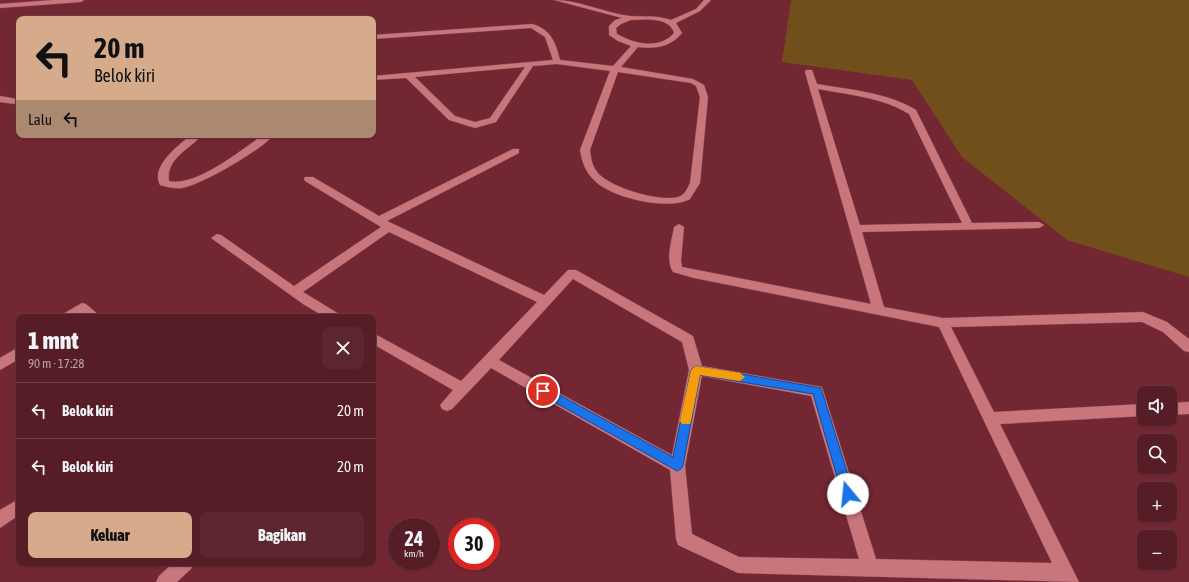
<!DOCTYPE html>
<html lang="id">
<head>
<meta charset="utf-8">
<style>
  :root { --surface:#561d26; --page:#5c262e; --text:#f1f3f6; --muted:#b6a2a7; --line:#6c3b43; --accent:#d6ab8b }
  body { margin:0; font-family:"Asap Condensed",sans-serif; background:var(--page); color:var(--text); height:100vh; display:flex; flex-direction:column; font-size:15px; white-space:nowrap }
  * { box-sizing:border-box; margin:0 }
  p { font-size:13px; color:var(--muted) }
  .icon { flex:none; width:22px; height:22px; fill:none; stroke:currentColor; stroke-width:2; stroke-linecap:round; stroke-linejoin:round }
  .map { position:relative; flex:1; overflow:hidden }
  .side { position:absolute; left:16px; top:314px; width:360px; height:252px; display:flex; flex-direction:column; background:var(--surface); border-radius:8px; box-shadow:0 1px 3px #0004,0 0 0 1px var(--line) }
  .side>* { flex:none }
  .banner { position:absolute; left:16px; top:16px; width:360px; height:122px; border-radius:8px; box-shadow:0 1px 3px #0004,0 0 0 1px var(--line); background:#d6ab8b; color:#111; overflow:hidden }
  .buttons { position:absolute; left:1137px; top:386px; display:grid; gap:8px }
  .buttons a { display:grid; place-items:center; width:40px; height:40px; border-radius:8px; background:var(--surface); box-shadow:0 1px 3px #0004,0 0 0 1px var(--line); font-size:20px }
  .speed { position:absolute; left:388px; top:518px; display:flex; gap:8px; font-size:20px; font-weight:700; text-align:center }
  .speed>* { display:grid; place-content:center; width:52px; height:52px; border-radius:50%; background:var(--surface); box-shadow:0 1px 3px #0004,0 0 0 1px var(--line); line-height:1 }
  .speed small { font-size:10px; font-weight:400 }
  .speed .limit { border:6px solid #d22; background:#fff; color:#111 }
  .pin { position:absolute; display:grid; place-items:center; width:34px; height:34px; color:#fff; margin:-17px; border:2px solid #fff; border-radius:50%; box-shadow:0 1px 4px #0007 }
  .me { position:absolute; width:44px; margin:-22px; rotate:343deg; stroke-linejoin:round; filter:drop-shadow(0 0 3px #0008) }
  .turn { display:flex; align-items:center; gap:14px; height:84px; padding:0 12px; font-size:18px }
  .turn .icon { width:52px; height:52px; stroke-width:2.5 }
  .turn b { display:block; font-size:28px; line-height:34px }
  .then { display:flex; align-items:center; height:38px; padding:0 12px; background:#0003; gap:8px; font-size:15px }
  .round { display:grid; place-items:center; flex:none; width:42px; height:42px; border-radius:8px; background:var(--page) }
  .overview { display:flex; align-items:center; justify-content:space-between; height:68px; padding:0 12px }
  h1 { font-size:24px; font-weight:800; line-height:30px }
  .action { display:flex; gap:8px; margin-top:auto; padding:8px 12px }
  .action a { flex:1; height:46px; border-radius:8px; background:var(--accent); color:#111; font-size:16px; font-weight:800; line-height:46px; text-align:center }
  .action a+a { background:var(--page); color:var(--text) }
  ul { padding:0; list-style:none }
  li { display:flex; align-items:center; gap:12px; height:56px; padding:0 12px; border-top:1px solid var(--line) }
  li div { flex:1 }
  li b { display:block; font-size:15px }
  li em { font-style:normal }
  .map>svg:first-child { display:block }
  .green { fill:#714f1a }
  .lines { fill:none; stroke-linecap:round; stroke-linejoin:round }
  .minor-casing { stroke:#844552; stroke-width:1 }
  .minor { fill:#c9757c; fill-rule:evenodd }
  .route { fill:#1a73e8; stroke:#114b97 }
  .slow { fill:#f59e0b }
</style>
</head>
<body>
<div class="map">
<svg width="1189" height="582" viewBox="0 0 1189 582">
  <rect width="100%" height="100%" fill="#732732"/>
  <path class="green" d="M 791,0 L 1189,0 L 1189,277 L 1067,240 L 962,157 L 912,80 L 782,62 Z"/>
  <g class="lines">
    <defs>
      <path id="minor" d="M 54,0 L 84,0 L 81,2 L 0,8 L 0,4 Z
        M 554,0 C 580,0 604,13 630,16 C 645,17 657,15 671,20 L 696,9 L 704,0 L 711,0 L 700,11 L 676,23 L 682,33 C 671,47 655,49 638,47 L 621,67 L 693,79 L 704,85 L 708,97 L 700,183 L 690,199 C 669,211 613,198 596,182 C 586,173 582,163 580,150 L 610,71 L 557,64 L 533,66 L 496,122 L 475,128 L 449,120 L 406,78 L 373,80 L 373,76 L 553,60 L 545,37 L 531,28 L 373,39 L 373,35 L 532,24 C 551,29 556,43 560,60 L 613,66 L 631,46 L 618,41 L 609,35 L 609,26 L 615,20 L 622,18 ZM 631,20 C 644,20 669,16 674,33 C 659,50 635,44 617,34 L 616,28 L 621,24 ZM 525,67 L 490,118 L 475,122 L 455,116 L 415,77 ZM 618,72 L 691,83 L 696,86 L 700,97 L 690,183 C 687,189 685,195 678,197 C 659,202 611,188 598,173 C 592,166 591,158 590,150 Z
        M 806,70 L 812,70 L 817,84 C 850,90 887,92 916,110 L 972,223 L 1039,222 L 1044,225 L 1039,228 L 862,232 L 884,307 L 943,318 L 1143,312 L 1167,322 L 1189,339 L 1189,352 L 1184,351 L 1163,332 L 1142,322 L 951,327 L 994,412 L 1144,404 L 1144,416 L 1000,424 L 1079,582 L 738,573 L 678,545 L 676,539 L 670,470 L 491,368 L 452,409 L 447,411 L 442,409 L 440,405 L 453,390 L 373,344 L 373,333 L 461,381 L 537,302 L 389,232 L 303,292 L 339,314 L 341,317 L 325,317 L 303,304 L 211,238 L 217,234 L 221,235 L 294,286 L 381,227 L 305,181 L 304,179 L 305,177 L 313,177 L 379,216 L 513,149 L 519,149 L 519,153 L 387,221 L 544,295 L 568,270 L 576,270 L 693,336 L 702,366 L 822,387 L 876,559 L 1052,563 L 939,327 L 694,278 L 673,272 C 665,260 672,240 674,227 L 679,224 L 684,227 L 681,260 L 682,267 L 871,304 L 809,86 L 805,72 ZM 818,89 C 849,95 882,97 909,114 L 962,223 L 860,225 ZM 573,279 L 682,342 L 689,370 L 672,455 L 499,360 ZM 702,376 L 811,396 L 859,559 L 739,557 L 692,534 L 685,466 Z
        M 0,96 L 17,99 L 18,101 L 14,104 L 0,102 Z
        M 191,135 L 202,135 C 189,150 166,158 169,181 C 196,187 241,150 263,135 L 274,135 C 261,150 202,185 182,188 C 175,189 167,187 160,185 C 150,166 179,145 191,135 Z
        M 82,303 L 86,304 L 101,317 L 86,317 L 82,313 L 76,317 L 61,317 L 63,314 Z
        M 19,347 L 19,359 L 0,370 L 0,358 Z
        M 1189,402 L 1189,414 L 1170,415 L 1170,403 Z
        M 19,499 L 19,515 L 0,528 L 0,510 Z
        M 173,563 L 193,563 L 191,569 L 177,582 L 156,582 L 159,576 Z"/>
    </defs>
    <use href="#minor" class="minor-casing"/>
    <use href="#minor" class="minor"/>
  </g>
  <path class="route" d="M 696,366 L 821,388 L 854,494 L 852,498 L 848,500 L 844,498 L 842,494 L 813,394 L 700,375 L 683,466 L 681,469 L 677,471 L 540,394 L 538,391 L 540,388 L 547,388 L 673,457 L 691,370 Z"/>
  <path class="slow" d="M 696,366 L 740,373 L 745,377 L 740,381 L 700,375 L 691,421 L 690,424 L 682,424 L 680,421 L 691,370 Z"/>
</svg>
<div class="buttons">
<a><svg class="icon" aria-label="sound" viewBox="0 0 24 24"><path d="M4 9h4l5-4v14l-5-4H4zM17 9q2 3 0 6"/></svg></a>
<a><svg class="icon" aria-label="search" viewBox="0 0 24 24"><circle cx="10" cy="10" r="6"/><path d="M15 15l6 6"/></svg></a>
<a>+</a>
<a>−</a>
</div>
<div class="speed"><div>24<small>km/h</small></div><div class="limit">30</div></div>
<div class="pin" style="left:543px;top:391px;background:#d93025"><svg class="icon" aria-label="arrive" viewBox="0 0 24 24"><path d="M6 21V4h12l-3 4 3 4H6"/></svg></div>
<svg class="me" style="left:848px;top:494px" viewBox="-20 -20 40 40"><circle r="19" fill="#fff"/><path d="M0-13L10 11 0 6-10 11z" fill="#1a73e8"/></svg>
<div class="banner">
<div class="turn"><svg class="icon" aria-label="left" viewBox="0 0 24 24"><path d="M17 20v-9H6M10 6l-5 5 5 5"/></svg><div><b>20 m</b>Belok kiri</div></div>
<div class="then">Lalu<svg class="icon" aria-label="left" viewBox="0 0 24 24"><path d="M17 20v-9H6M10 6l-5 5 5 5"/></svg></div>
</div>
<section class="side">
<div class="overview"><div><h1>1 mnt</h1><p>90 m · 17:28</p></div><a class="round"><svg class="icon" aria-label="close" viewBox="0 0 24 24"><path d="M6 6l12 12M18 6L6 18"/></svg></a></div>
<ul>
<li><svg class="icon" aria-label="left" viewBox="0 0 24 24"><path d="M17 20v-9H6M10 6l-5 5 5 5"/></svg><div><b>Belok kiri</b></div><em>20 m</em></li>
<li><svg class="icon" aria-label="left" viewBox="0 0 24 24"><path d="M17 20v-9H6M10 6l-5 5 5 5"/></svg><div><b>Belok kiri</b></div><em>20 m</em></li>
</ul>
<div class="action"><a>Keluar</a><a>Bagikan</a></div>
</section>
</div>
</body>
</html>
